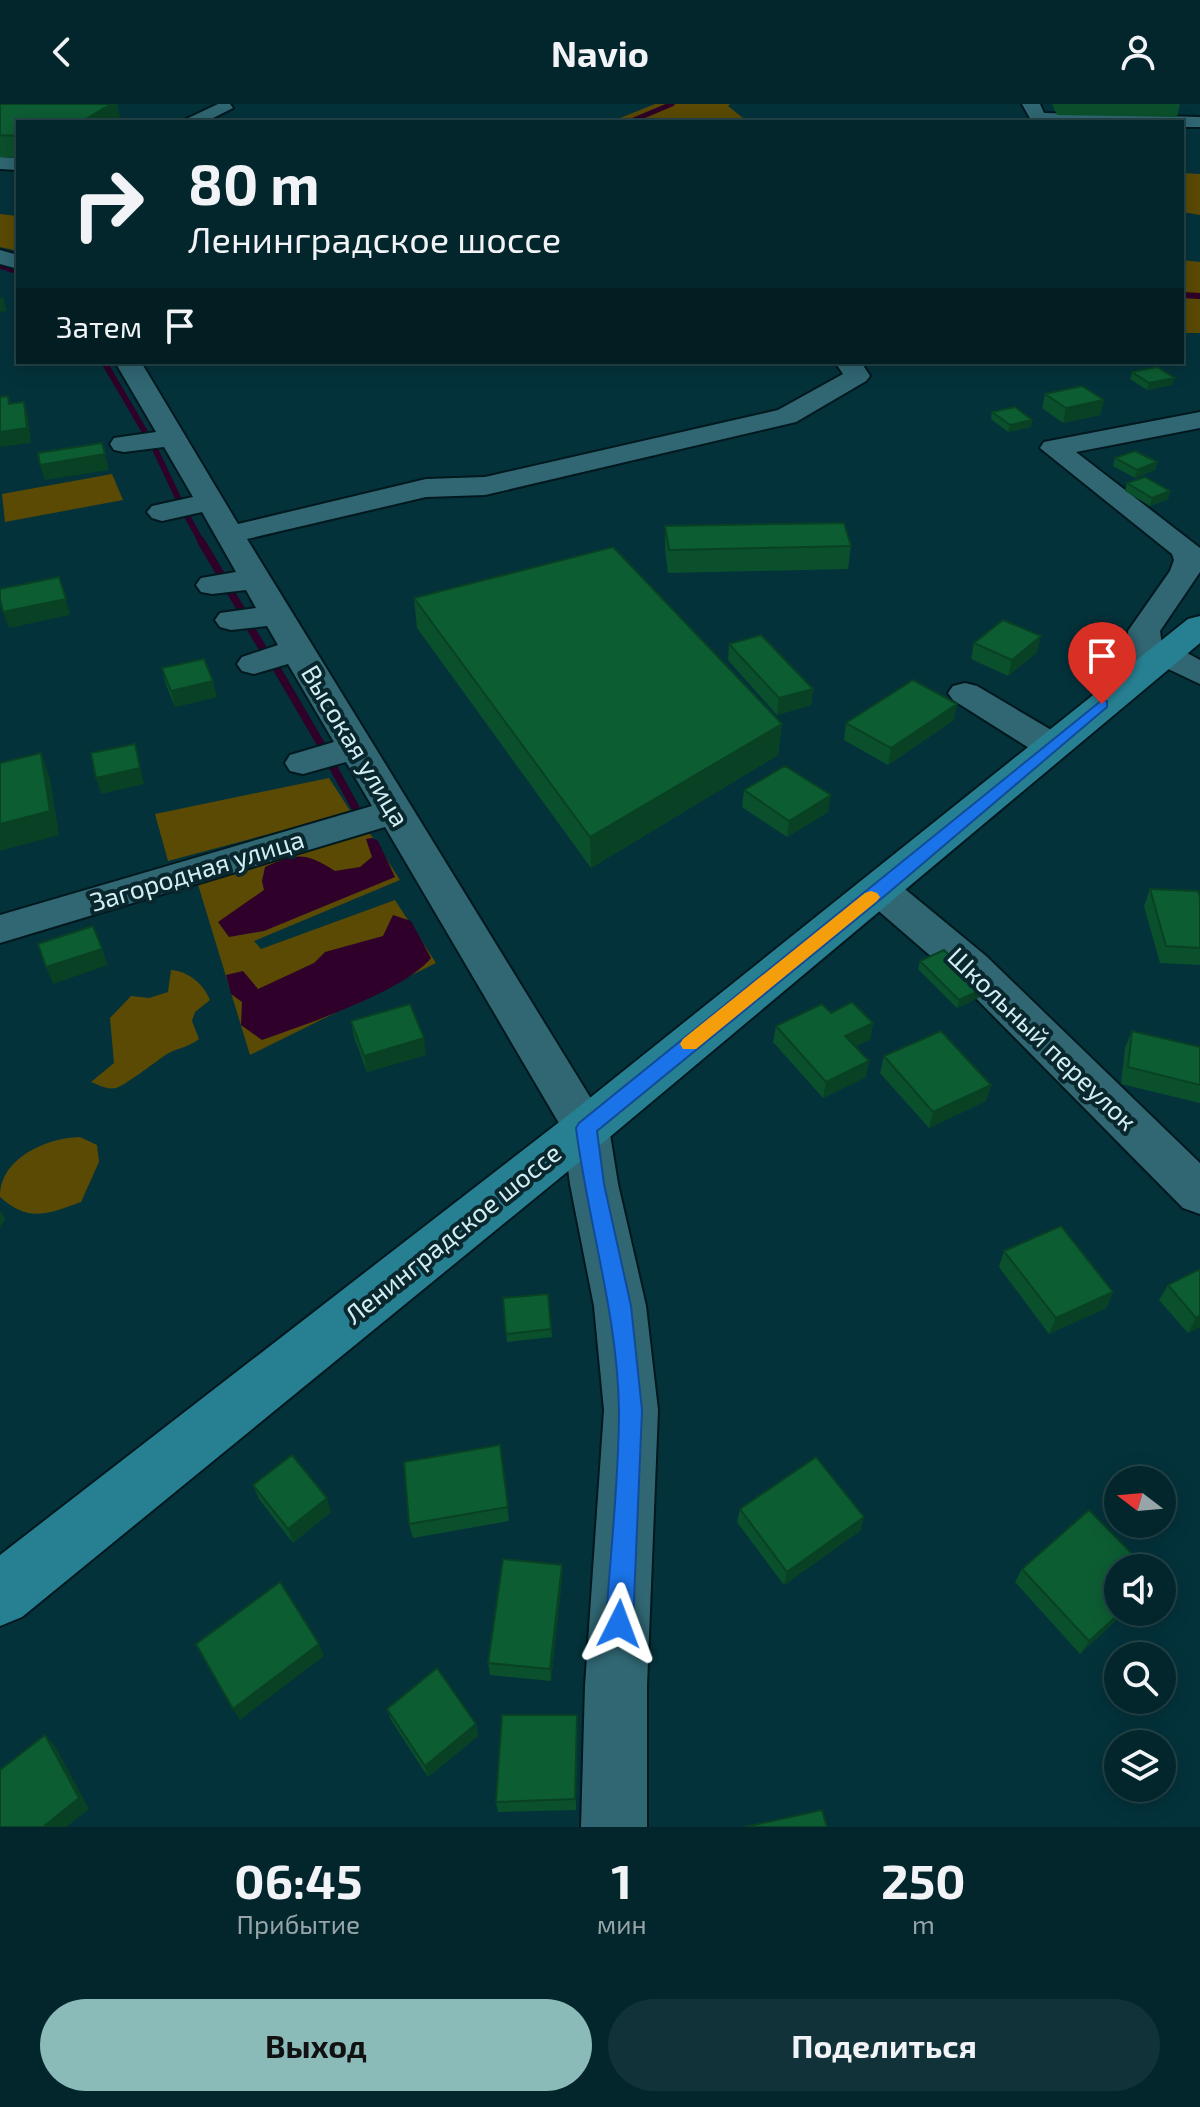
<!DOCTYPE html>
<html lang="ru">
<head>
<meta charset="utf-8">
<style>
  :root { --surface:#03262c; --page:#113238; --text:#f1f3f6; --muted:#97a5a9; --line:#244348; --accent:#8bbbb9 }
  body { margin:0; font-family:"Exo 2",sans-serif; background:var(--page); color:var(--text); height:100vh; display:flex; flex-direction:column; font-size:30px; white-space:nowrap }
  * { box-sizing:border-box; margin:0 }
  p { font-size:26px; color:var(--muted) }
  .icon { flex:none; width:44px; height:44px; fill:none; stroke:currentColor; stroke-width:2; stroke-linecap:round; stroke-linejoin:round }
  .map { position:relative; height:1723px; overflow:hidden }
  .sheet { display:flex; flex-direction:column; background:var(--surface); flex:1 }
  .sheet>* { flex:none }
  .top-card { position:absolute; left:16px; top:16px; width:1168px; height:244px; border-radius:0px; box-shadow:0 4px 20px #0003,0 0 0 2px var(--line); background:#03262c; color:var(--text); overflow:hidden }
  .needle { width:52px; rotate:286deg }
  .buttons { position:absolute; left:1104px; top:1362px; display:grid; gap:16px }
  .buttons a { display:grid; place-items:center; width:72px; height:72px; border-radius:50%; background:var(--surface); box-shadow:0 4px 20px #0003,0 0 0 2px var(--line); font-size:40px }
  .pin { position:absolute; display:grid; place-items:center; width:68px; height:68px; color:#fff; margin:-82px -34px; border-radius:50% 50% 50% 0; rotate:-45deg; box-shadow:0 0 8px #0007 }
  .pin .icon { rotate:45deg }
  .me { position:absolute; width:88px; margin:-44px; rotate:3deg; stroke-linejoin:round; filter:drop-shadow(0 0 6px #0008) }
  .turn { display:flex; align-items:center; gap:28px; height:168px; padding:0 40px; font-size:36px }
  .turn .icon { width:104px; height:104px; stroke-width:2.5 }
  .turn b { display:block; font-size:56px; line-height:68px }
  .then { display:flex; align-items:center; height:76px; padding:0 40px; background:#0003; gap:16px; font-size:30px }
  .eta { display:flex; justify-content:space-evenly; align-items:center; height:136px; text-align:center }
  .eta b { font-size:48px; font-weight:700; line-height:56px }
  .action { display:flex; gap:16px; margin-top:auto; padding:16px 40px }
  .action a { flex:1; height:92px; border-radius:48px; background:var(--accent); color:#111; font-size:32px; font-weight:700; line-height:92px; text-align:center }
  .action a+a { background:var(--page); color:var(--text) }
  header { display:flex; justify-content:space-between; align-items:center; height:104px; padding:0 40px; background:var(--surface); font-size:36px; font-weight:700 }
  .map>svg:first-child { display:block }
  .green { fill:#5a4a04 }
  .water { fill:#2f0029 }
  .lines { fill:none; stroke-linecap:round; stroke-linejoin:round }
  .stream-far2 { stroke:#2f0029; stroke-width:5 }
  .stream-far1 { stroke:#2f0029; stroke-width:6 }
  .stream { stroke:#2f0029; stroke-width:8 }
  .minor-casing { stroke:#00181e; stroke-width:4 }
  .major-casing { stroke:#00181e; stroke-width:4 }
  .minor { fill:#306773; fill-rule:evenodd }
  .major { fill:#278092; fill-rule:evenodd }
  .wall { fill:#0b502c }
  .shaded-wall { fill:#094124 }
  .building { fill:#0d5d33; stroke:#094124; stroke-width:2 }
  .route { fill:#1a73e8; stroke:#114b97; stroke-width:2 }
  .slow { fill:#f59e0b }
  .labels { text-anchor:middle; stroke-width:8; stroke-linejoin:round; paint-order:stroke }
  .street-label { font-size:26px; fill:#d2eef5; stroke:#09272d }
</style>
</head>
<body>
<header><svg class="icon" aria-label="back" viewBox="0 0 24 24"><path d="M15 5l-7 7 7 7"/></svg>Navio<svg class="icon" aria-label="person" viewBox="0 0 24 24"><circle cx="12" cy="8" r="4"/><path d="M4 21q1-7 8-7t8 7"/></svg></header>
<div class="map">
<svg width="1200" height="1723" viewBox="0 0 1200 1723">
  <rect width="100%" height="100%" fill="#04323b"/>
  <path class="green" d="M 655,0 L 730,0 L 728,2 L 748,18 L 610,18 Z
    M 1182,69 L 1200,70 L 1200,111 L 1182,108 Z
    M 0,110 L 18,112 L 18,147 L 0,143 Z
    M 1182,156 L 1200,158 L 1200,229 L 1182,229 Z
    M 112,370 L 123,396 L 5,418 L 2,390 Z
    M 329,674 L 351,708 L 168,757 L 155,710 Z
    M 369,728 L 400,776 L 254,837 L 261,845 L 395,796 L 436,859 L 250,951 L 196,774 L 284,746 Z
    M 171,866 C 188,867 204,880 210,896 L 195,908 L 192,917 L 199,935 C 188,944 175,944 164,952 C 154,959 124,982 116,984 C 107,986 99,981 91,978 L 114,959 L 110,914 L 131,892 L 149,894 L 168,888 Z
    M 80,1033 L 97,1041 L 99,1058 L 81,1098 C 48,1110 29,1119 0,1093 C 0,1054 46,1034 80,1033 Z"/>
  <path class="water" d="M 372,734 L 378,737 L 395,773 L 264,827 L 229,833 L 218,818 L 264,786 L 262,777 L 265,763 C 297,749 305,748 335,767 L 360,763 L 372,753 L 366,735 Z
    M 393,811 L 411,817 L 431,854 C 405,887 304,921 262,936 L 241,921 L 242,898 L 231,890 L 226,871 L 243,867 L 258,885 L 314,859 L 325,848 L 383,832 Z"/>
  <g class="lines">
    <path class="stream-far2" d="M 629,18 L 672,0
      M 0,162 L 18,168
      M 1182,191 L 1186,191"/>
    <path class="stream-far1" d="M 1182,191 L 1200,192
      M 104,258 L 155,345 L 179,396
      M 187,412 L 202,439"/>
    <path class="stream" d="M 201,437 L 220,469
      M 227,482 L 242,507
      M 251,525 L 265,548
      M 277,565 L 322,642
      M 332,661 L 355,703"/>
    <defs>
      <path id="minor" d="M 218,0 L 230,0 L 233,4 L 205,18 L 180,18 Z
        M 1022,0 L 1040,0 L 1044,9 L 1200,13 L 1200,23 L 1182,23 L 1182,18 L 1032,18 Z
        M 0,53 L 18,54 L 18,66 L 0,65 Z
        M 0,146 L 18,151 L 18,165 L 0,160 Z
        M 115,258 L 141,258 L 238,420 L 426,375 L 485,373 L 778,306 L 843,270 L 835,258 L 861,258 L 870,272 L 866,277 L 796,318 L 485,391 L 426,393 L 247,435 L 609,1024 L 618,1080 L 646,1202 L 658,1306 L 647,1582 L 647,1723 L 581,1723 L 585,1582 L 604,1306 L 594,1202 L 570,1080 L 563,1026 L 385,723 L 0,839 L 0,811 L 372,702 L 346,658 L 303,670 L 290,667 L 285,659 L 290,651 L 334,638 L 288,560 L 254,570 L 242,567 L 237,560 L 242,553 L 278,541 L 267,522 L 231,526 L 220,523 L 215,516 L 220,509 L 256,504 L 246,486 L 212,490 L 201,488 L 196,481 L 201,474 L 236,468 L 202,408 L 162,417 L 152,414 L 147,408 L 152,402 L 193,393 L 164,343 L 124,348 L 114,346 L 110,340 L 114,334 L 156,328 Z
        M 1200,308 L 1200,324 L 1076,348 L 1200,444 L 1200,468 L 1160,527 L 1162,541 L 1176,543 L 1200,556 L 1200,580 L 1164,563 L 1159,570 L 1147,573 L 1135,570 L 1130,563 L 1128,527 L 1170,467 L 1174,456 L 1172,450 L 1040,344 L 1044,338 L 1054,336 Z
        M 965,579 L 977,582 L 1063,633 L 1068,641 L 1063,649 L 1050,652 L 1037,649 L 953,596 L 948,589 L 953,582 Z
        M 880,772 L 894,776 L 986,852 L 1200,1059 L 1200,1110 L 1183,1104 L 956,874 L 866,796 L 860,786 L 866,776 Z"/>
      <path id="major" d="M 1200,512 L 1200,539 L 605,1037 L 22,1513 L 0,1522 L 0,1451 L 571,1009 L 1188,515 Z"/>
    </defs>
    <use href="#minor" class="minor-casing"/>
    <use href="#major" class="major-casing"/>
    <use href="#minor" class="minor"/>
    <use href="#major" class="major"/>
  </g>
  <path class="wall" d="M 0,0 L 117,0 L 121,18 L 18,18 L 18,54 L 0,53 Z
    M 1052,0 L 1180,0 L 1177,13 L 1057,11 Z
    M 1132,268 L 1172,281 L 1147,286 L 1130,275 Z
    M 1045,290 L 1104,296 L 1100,311 L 1063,319 L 1042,304 Z
    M 992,308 L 1032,316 L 1031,323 L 1008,328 L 991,315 Z
    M 1115,354 L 1157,358 L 1155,366 L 1135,374 L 1113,362 Z
    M 1127,379 L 1170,387 L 1168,395 L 1150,402 L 1125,387 Z
    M 665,422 L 851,442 L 848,465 L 668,469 L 665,445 Z
    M 414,494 L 782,620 L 778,651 L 591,764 L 417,524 Z
    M 974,539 L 1037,548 L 1008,572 L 971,555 Z
    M 729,540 L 813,585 L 811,601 L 777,611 L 728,556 Z
    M 1094,550 L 1106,554 L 1097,560 L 1092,558 Z
    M 162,564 L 217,593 L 175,603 L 166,581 Z
    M 954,616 L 888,661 L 844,636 L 846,619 Z
    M 744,686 L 828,708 L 787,733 L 742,703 Z
    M 1150,785 L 1200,794 L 1200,861 L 1160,859 L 1144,802 Z
    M 920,857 L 980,893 L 957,904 L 918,865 Z
    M 831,909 L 873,919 L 870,936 L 855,942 L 866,973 L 823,994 L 773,938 L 776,922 Z
    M 351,917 L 426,951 L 367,968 L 354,933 Z
    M 1132,927 L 1200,943 L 1200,999 L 1121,980 L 1125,944 Z
    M 884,952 L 991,981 L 986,997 L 929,1024 L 880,969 Z
    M 1004,1147 L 1113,1188 L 1106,1204 L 1049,1230 L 999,1163 Z
    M 1200,1165 L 1200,1223 L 1188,1229 L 1159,1196 L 1168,1181 Z
    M 548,1190 L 552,1233 L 507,1238 L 503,1194 Z
    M 500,1341 L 509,1417 L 413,1434 L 409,1420 Z
    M 253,1381 L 331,1408 L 293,1439 L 259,1395 Z
    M 740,1405 L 864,1413 L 860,1427 L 784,1481 L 737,1418 Z
    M 562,1461 L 562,1474 L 551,1577 L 490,1571 L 488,1559 Z
    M 1022,1465 L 1118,1508 L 1125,1508 L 1080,1550 L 1015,1478 Z
    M 387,1605 L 476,1620 L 478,1632 L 428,1673 L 391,1616 Z
    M 577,1611 L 576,1706 L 498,1708 L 496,1698 Z"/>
  <path class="shaded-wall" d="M 111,0 L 117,0 L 121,18 L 81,18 Z
    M 3,193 L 7,207 L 0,208 L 0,194 Z
    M 1175,274 L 1172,281 L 1147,286 L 1149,279 Z
    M 1104,296 L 1100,311 L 1063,319 L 1066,304 Z
    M 24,298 L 28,313 L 31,339 L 0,343 L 0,328 Z
    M 1032,316 L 1031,323 L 1008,328 L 1010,321 Z
    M 105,350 L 109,366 L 45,376 L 40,361 Z
    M 1157,358 L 1155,366 L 1135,374 L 1137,366 Z
    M 1170,387 L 1168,395 L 1150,402 L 1152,394 Z
    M 66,495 L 70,511 L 9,524 L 3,508 Z
    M 1041,532 L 1037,548 L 1008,572 L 1012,556 Z
    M 1108,545 L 1106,554 L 1097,560 L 1099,552 Z
    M 213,577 L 217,593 L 175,603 L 171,587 Z
    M 813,585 L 811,601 L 777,611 L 779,594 Z
    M 957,600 L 954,616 L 888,661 L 891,644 Z
    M 782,620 L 778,651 L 591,764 L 590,733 Z
    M 135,640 L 144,680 L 101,690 L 96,674 Z
    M 41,649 L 50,674 L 59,731 L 0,747 L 0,720 Z
    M 831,691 L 828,708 L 787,733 L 789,717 Z
    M 102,845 L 108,861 L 53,880 L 46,863 Z
    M 983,885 L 980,893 L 957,904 L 959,896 Z
    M 873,919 L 870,936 L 842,949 L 845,932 Z
    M 424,934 L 426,951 L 367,968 L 364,952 Z
    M 869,957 L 866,973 L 823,994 L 826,978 Z
    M 991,981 L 986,997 L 929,1024 L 933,1008 Z
    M 1,1107 L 5,1115 L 0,1124 L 0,1108 Z
    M 1113,1188 L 1106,1204 L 1049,1230 L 1056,1214 Z
    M 1200,1212 L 1200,1223 L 1188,1229 L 1196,1214 Z
    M 327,1394 L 331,1408 L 293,1439 L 288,1425 Z
    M 864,1413 L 860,1427 L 784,1481 L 787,1468 Z
    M 562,1461 L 562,1474 L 551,1577 L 550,1565 Z
    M 1121,1508 L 1125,1508 L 1080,1550 L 1089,1537 Z
    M 319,1540 L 324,1552 L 240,1616 L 233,1605 Z
    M 476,1620 L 478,1632 L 428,1673 L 425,1662 Z
    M 45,1631 L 55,1642 L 89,1705 L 66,1723 L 43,1723 Z"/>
  <path class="building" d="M 0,0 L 111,0 L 81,18 L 18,18 L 18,32 L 0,31 Z
    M 1157,263 L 1175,274 L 1149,279 L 1132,268 Z
    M 1082,282 L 1104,296 L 1066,304 L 1045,290 Z
    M 8,292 L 9,300 L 24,298 L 27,324 L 0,328 L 0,293 Z
    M 1015,303 L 1032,316 L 1010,321 L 992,308 Z
    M 102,339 L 105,350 L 40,361 L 38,349 Z
    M 1135,347 L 1157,358 L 1137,366 L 1115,354 Z
    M 1145,373 L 1170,387 L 1152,394 L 1127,379 Z
    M 844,419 L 851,442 L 669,446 L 665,422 Z
    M 613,443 L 782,620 L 590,733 L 414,494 Z
    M 59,473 L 66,495 L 3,508 L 0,495 L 0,485 Z
    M 1003,516 L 1041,532 L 1012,556 L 974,539 Z
    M 761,531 L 813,585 L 779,594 L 729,540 Z
    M 1102,543 L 1108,545 L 1099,552 L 1094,550 Z
    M 204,555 L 213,577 L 171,587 L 162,564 Z
    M 913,576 L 957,600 L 891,644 L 846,619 Z
    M 135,640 L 140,664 L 96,674 L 91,649 Z
    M 41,649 L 50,707 L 0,720 L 0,659 Z
    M 785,662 L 831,691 L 789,717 L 744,686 Z
    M 1150,785 L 1198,787 L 1200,794 L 1200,844 L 1166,842 Z
    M 93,822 L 102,845 L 46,863 L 38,840 Z
    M 944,846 L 983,885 L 959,896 L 920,857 Z
    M 852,898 L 873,919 L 845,932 L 869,957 L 826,978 L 776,922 L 822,900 L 831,909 Z
    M 410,900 L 424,934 L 364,952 L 351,917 Z
    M 941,927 L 991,981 L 933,1008 L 884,952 Z
    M 1132,927 L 1200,943 L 1200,981 L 1128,963 Z
    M 1061,1122 L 1113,1188 L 1056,1214 L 1004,1147 Z
    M 1200,1165 L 1200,1212 L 1196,1214 L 1168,1181 Z
    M 548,1190 L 551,1225 L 506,1230 L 503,1194 Z
    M 500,1341 L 508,1403 L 409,1420 L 404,1358 Z
    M 292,1351 L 327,1394 L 288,1425 L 253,1381 Z
    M 816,1353 L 864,1413 L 787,1468 L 740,1405 Z
    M 1089,1406 L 1146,1464 L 1118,1464 L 1118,1508 L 1121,1508 L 1089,1537 L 1022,1465 Z
    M 503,1455 L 562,1461 L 550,1565 L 488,1559 Z
    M 280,1478 L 319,1540 L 233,1605 L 196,1540 Z
    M 437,1564 L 476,1620 L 425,1662 L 387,1605 Z
    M 502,1611 L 577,1611 L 575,1695 L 496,1698 Z
    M 45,1631 L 79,1694 L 43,1723 L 0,1723 L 0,1666 Z
    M 822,1706 L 827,1723 L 745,1723 Z"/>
  <path class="route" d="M 1102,596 L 1107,597 L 1107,603 L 887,790 L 597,1027 L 604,1080 L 631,1202 L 642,1306 L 633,1520 L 629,1530 L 619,1534 L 610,1530 L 606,1520 C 610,1450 619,1378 619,1307 C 618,1212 588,1119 576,1024 L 579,1019 Z"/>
  <path class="slow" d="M 871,787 L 877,789 L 880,793 L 877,797 L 696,945 L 683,945 L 680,940 L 683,935 L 865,789 Z"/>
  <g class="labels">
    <g class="street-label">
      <text transform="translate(355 642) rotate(59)" y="9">Высокая улица</text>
      <text transform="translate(197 767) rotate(-17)" y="9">Загородная улица</text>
      <text transform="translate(1042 935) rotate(44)" y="9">Школьный переулок</text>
      <text transform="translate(453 1130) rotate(-39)" y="9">Ленинградское шоссе</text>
    </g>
  </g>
</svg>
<div class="buttons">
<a><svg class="needle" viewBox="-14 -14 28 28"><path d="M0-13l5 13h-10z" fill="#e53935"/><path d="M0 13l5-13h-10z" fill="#97a5a9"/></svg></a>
<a><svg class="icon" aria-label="sound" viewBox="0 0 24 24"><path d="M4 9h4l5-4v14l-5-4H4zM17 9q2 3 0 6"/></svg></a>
<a><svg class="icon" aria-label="search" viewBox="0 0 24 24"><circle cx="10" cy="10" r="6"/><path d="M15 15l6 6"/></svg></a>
<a><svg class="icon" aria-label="layers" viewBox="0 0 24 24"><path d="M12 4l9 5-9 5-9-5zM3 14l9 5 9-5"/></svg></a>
</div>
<div class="pin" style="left:1102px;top:600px;background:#d93025"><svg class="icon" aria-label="arrive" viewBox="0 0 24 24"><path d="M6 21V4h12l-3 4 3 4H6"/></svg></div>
<svg class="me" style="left:619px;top:1520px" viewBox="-20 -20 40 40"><path d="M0-17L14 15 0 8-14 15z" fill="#1a73e8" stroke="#fff" stroke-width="4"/></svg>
<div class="top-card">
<div class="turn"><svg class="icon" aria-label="right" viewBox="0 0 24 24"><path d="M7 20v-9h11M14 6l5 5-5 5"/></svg><div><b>80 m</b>Ленинградское шоссе</div></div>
<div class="then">Затем<svg class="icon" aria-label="arrive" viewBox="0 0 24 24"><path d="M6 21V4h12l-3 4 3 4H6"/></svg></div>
</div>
</div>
<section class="sheet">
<div class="eta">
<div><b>06:45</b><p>Прибытие</p></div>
<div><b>1</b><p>мин</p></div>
<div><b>250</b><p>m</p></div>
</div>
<div class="action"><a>Выход</a><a>Поделиться</a></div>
</section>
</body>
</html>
